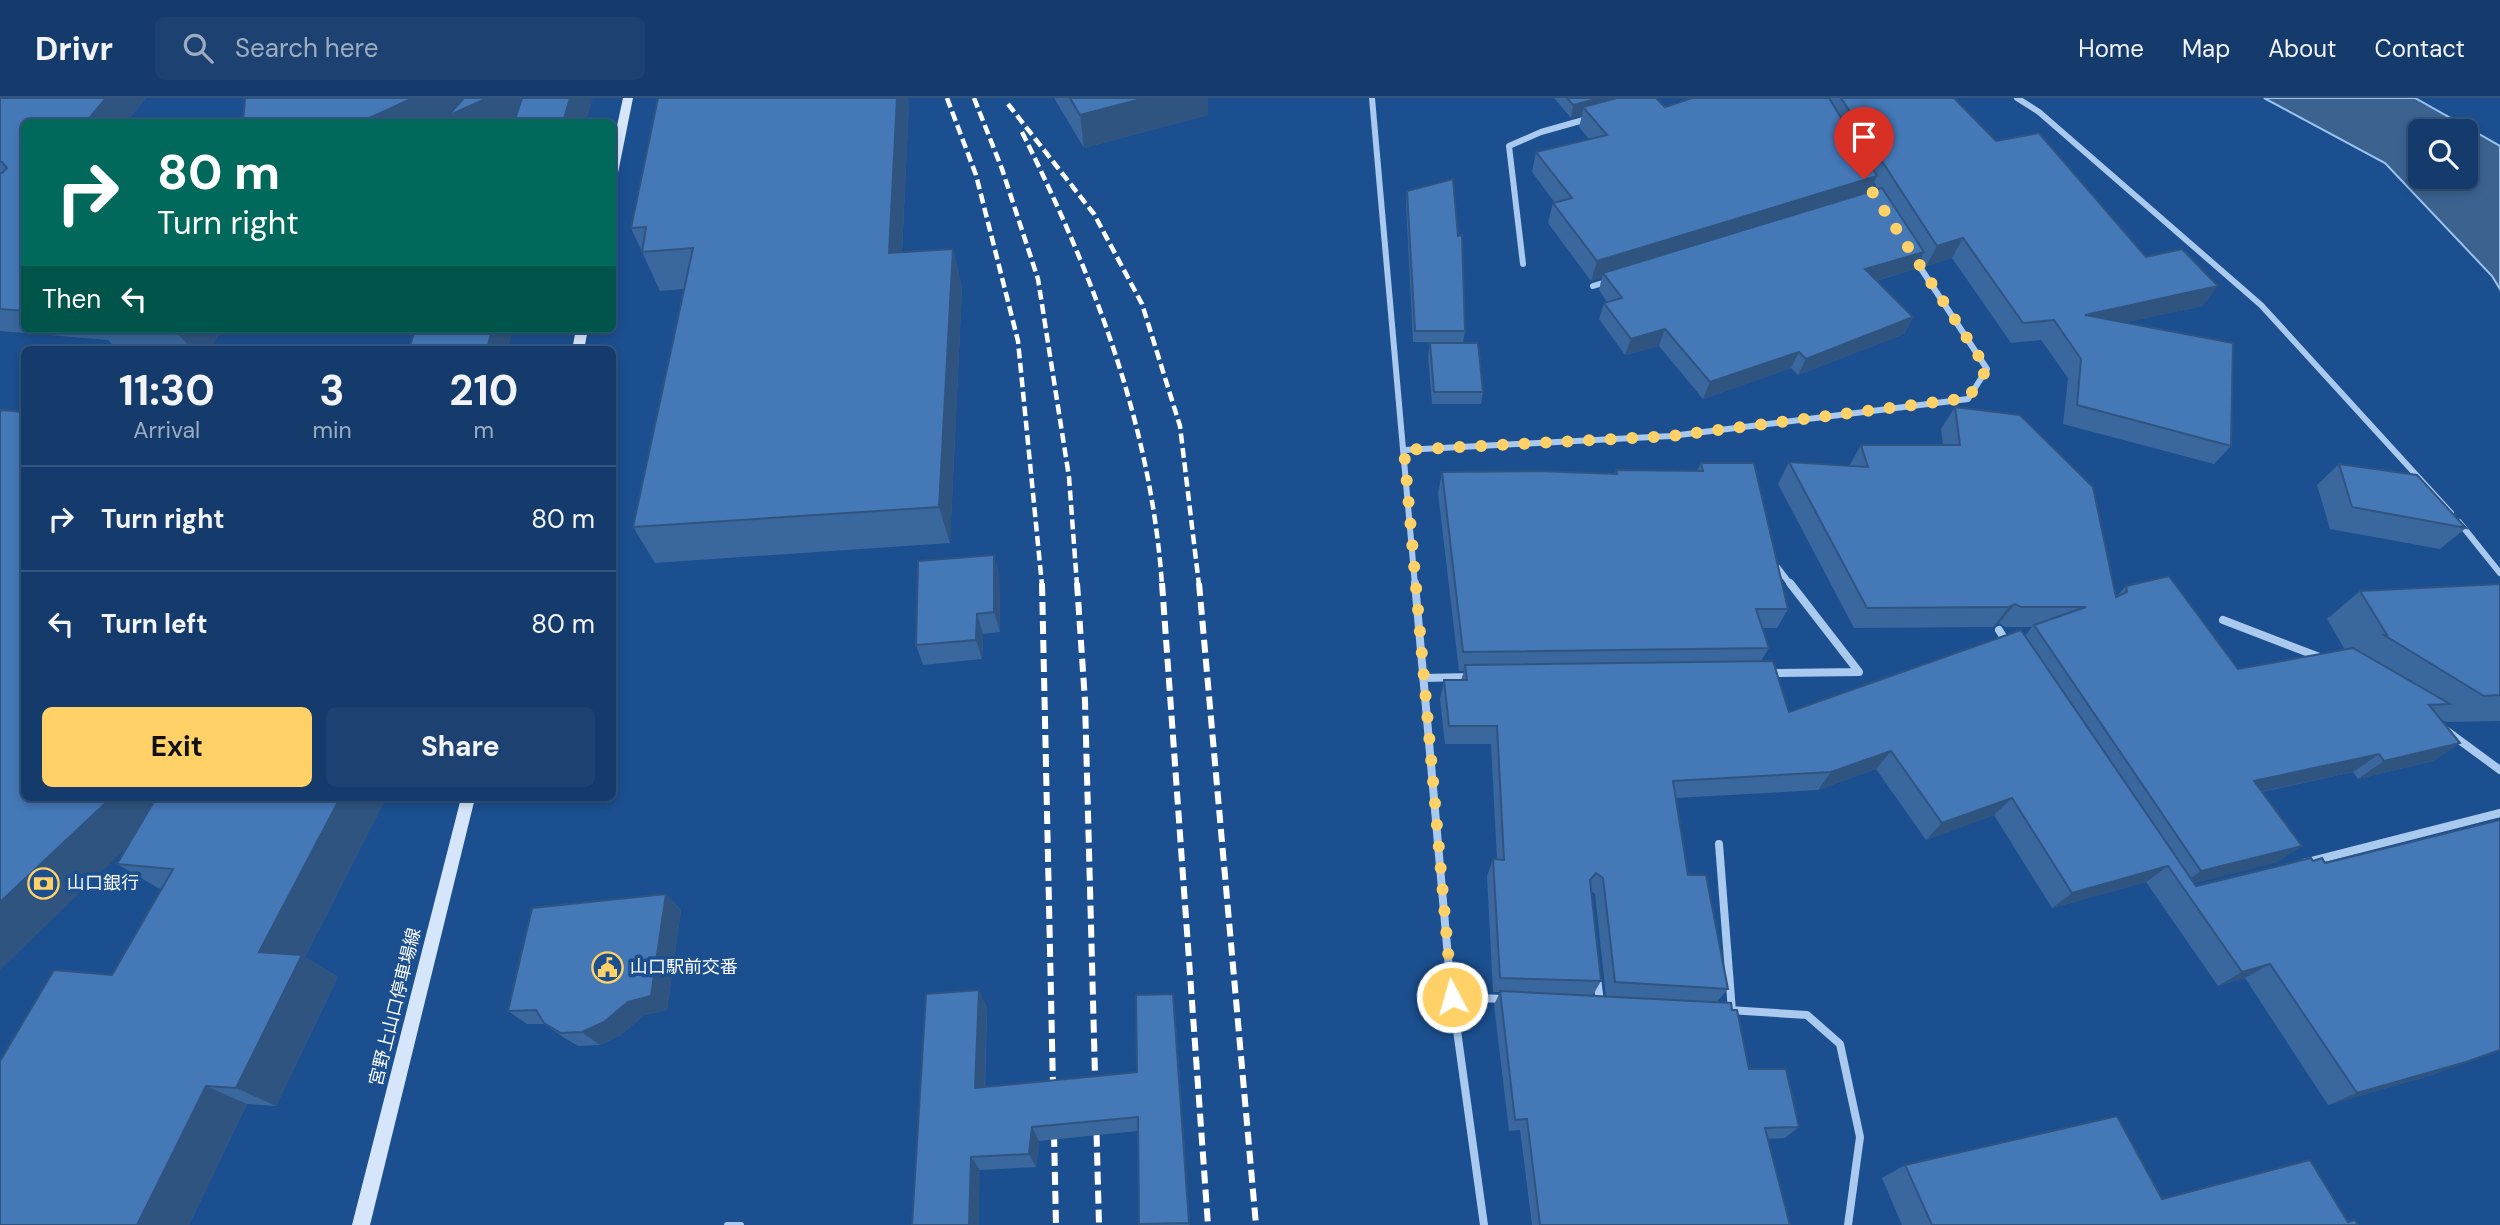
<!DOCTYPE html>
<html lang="en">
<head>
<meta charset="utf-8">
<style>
  :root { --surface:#143b6b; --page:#1d4271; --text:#f1f3f6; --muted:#9dadc1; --line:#33557e; --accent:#ffd166 }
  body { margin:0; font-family:"DM Sans","Noto Sans JP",sans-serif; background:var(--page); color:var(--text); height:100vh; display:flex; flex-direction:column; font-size:26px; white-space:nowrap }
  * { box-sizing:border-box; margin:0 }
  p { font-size:23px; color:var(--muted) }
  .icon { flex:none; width:38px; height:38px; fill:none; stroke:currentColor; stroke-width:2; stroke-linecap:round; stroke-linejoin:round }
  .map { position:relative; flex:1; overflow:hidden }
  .details { position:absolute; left:21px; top:248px; width:595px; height:455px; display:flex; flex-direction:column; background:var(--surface); border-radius:10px; box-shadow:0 4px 10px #0003,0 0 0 2px var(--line) }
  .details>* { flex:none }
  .top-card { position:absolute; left:21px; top:21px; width:595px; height:214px; border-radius:10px; box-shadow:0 4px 10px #0003,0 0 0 2px var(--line); background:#00695c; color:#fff; overflow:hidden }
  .tools { position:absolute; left:2408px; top:21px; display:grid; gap:14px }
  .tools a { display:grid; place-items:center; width:70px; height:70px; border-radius:10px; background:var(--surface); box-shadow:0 4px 10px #0003,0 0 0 2px var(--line); font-size:35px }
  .pin { position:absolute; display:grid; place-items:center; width:60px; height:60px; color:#fff; margin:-72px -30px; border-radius:50% 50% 50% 0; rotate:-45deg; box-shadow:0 0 7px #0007 }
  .pin .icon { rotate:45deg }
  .me { position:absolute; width:77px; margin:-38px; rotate:354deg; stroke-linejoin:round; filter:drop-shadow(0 0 5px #0008) }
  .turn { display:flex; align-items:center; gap:24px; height:147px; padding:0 21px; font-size:32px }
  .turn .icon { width:91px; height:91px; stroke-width:2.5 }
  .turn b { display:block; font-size:49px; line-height:60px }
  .then { display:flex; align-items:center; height:66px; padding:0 21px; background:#0003; gap:14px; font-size:26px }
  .eta { display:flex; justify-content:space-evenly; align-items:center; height:119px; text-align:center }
  .eta b { font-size:42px; font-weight:700; line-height:49px }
  .cta { display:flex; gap:14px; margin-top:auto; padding:14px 21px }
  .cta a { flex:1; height:80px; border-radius:10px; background:var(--accent); color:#111; font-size:28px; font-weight:700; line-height:80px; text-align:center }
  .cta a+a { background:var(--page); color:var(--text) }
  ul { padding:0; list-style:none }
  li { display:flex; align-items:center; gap:21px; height:105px; padding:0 21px; border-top:2px solid var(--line) }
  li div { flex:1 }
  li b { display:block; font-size:26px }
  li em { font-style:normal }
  header { display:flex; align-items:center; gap:42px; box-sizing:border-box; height:98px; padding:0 35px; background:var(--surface); border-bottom:2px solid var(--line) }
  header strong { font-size:33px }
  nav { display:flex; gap:38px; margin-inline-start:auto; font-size:24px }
  .search { width:490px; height:63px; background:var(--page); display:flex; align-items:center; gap:18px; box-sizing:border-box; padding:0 24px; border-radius:10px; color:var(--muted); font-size:26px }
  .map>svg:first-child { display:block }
  .water { fill:#3c6290; stroke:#9cc4f0; stroke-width:2; fill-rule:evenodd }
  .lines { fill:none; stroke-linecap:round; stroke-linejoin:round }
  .lane { stroke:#a9c9ee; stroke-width:6 }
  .street-far1 { stroke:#a9c9ee; stroke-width:6 }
  .street { stroke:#a9c9ee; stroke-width:8 }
  .secondary { fill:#d6e6fa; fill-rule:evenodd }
  .rail-far1 { stroke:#fff; stroke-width:4.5; stroke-dasharray:10 4.5; stroke-linecap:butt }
  .rail { stroke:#fff; stroke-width:6; stroke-dasharray:13 6; stroke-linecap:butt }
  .wall { fill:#3a679d; fill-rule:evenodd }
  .shaded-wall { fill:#305480 }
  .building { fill:#4478b7; stroke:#305480; stroke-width:2 }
  .route { stroke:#ffd166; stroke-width:12; stroke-dasharray:0 21.6 }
  .labels { text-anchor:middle; stroke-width:7; stroke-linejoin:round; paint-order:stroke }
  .poi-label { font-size:18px; fill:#fff; stroke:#1b4f8f; text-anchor:start }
  .street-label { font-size:18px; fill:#fff; stroke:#1b4f8f }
</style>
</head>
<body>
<header>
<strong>Drivr</strong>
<div class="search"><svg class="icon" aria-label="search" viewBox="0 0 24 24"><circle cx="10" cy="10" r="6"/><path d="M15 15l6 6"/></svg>Search here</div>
<nav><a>Home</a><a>Map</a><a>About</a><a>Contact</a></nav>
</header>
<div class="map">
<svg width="2500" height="1127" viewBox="0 0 2500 1127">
  <rect width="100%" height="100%" fill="#1b4f8f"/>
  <path class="water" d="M 2264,0 L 2415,0 L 2500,48 L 2500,191 L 2492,178 L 2385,65 ZM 2420,33 L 2466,33 L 2466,79 L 2420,79 Z"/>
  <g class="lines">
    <path class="lane" d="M 727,1127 L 741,1127"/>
    <path class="street-far1" d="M 1372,0 L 1415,487
      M 2017,0 L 2039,14 L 2261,207 L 2451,415
      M 1523,166 L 1509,48 L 1541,34 L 1587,21
      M 1593,188 L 1606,184
      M 1404,352 L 1671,338 L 1968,301 L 1987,271 L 1914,160
      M 2459,424 L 2500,475
      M 1778,470 L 1791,487"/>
    <path class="street" d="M 1415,485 L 1450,882 L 1484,1127
      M 2223,522 L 2322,560
      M 1999,532 L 2007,545
      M 1770,575 L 1859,574 L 1790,485
      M 1423,580 L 1471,579
      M 2447,633 L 2500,672
      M 1719,746 L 1732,913
      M 2304,765 L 2500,715
      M 1597,880 L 1600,904
      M 1452,899 L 1504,901
      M 1729,912 L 1807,917 L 1840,946 L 1860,1039 L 1848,1127"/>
    <path class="secondary" d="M 623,0 L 633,0 L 617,80 L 612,83 L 612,51 Z
      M 576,231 L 588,231 L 584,252 L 572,252 Z
      M 461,700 L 475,700 L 370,1127 L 352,1127 Z"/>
    <path class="rail-far1" d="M 947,0 L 976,77 L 1018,243 L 1042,487
      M 974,0 L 1002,71 L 1038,181 L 1069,379 L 1077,487
      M 1008,6 L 1094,116 L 1142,206 L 1180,328 L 1199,487
      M 1022,34 C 1093,177 1151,326 1162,487"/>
    <path class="rail" d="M 1042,485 L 1056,1127
      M 1077,485 L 1085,603 L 1099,1127
      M 1162,485 L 1208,1127
      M 1199,485 L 1256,1127"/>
  </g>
  <path class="wall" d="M 0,0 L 146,0 L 126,24 L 24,24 L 24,231 L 224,231 L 207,252 L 140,252 L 114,248 L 108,242 L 0,233 Z
    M 658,0 L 907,0 L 909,5 L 902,154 L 953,151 L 962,190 L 950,445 L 655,465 L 633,429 L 684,191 L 660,193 L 631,130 Z
    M 1054,0 L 1208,0 L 1208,17 L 1084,50 Z
    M 1554,0 L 1656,0 L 1665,9 L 1692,0 L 1954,0 L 1996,43 L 2146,159 L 2203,208 L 2126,224 L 2231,348 L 2214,366 L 2063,326 L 2068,280 L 2041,242 L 2011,245 L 1952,160 L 1926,168 L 1921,159 L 1915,171 L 1876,183 L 1913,219 L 1904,236 L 1798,277 L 1791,270 L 1703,301 L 1659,248 L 1625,257 L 1599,221 L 1604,205 L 1607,204 L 1599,192 L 1602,179 L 1591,183 L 1548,125 L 1553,105 L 1555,105 L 1532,74 L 1536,54 L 1589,41 L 1579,29 L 1582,17 L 1571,20 ZM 1874,84 L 1878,92 L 1869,94 Z
    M 1407,93 L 1465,233 L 1463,245 L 1413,244 L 1406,105 Z
    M 1430,245 L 1483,294 L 1481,306 L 1432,306 L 1428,257 Z
    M 1955,309 L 2116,499 L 2126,488 L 2238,571 L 2345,552 L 2327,521 L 2360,493 L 2500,486 L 2500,623 L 2446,624 L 2440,621 L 2460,645 L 2433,663 L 2358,681 L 2353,674 L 2262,694 L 2302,748 L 2277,764 L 2194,785 L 2435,976 L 2328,1007 L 2245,880 L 2218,888 L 2146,784 L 2052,810 L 1994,717 L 1926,742 L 1876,671 L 1818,692 L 1676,700 L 1688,777 L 1728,891 L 1717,904 L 1732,912 L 1749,971 L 1799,1029 L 1785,1040 L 1767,1041 L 1790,1127 L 1532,1127 L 1520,1032 L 1509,1033 L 1494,907 L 1500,894 L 1493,894 L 1487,778 L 1493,761 L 1497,762 L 1491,646 L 1445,646 L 1440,601 L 1444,582 L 1461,582 L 1464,573 L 1459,573 L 1438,395 L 1442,374 L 1615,376 L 1616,372 L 1697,373 L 1701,365 L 1788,511 L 1777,530 L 1762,530 L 1769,550 L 1761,563 L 1789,614 L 2025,538 L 2032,529 L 2005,529 L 1999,525 L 1993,529 L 1854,530 L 1778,386 L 1789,364 L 1849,368 L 1861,347 L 1943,347 L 1941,331 ZM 1591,793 L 1595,796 L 1606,898 L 1656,901 L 1550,896 L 1593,897 L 1601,883 Z
    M 2339,366 L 2466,430 L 2440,451 L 2330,431 L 2317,387 Z
    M 994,457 L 999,478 L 1000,534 L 983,536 L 982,561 L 923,567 L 916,547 Z
    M 24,700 L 386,700 L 305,859 L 338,879 L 276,1008 L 247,1006 L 189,1127 L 0,1127 L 112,877 L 161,791 L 158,790 L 117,766 L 127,749 Z
    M 666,796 L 681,812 L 667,912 L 644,917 L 621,937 L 600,947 L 578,948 L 563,939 L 545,926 L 527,926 L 508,913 Z
    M 979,892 L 987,910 L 985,989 L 1137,974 L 1173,896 L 1175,913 L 1190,1127 L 1139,1127 L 1138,1033 L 1039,1043 L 1036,1069 L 980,1072 L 912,1127 Z
    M 1905,1067 L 2348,1124 L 2358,1127 L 1902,1127 L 1882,1080 Z"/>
  <path class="shaded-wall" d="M 106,0 L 146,0 L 126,24 L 86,24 Z
    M 413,0 L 539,0 L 515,24 L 452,24 L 450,22 L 444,24 L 361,24 Z
    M 570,0 L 593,0 L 586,24 L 563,24 Z
    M 897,0 L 907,0 L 909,5 L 900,194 L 889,155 Z
    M 1145,0 L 1208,0 L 1208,17 L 1084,50 L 1080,17 Z
    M 1600,0 L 1634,0 L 1583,9 L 1582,17 L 1571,20 L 1573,7 Z
    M 1877,78 L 1867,98 L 1603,175 L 1602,179 L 1591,183 L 1597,163 Z
    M 1963,140 L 1952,160 L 1926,168 L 1937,148 Z
    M 953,151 L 962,190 L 950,445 L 939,409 Z
    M 1924,154 L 1915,171 L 1857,188 L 1865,171 Z
    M 2218,188 L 2203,208 L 2072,236 L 2085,217 Z
    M 1913,219 L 1904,236 L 1798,277 L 1806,261 Z
    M 183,231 L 224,231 L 207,252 L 193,252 L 178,236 Z
    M 492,231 L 510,231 L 512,235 L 508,252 L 487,252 Z
    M 1665,231 L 1659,248 L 1625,257 L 1631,241 Z
    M 1799,254 L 1791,270 L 1703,301 L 1710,284 Z
    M 994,457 L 999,478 L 1000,534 L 994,514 Z
    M 2015,506 L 1999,525 L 1993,529 L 2009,509 Z
    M 977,516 L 983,536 L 982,561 L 976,542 Z
    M 2460,645 L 2433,663 L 2358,681 L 2384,663 Z
    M 1891,653 L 1876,671 L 1818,692 L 1831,674 Z
    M 2379,656 L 2353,674 L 2231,700 L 2254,683 Z
    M 111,700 L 178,700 L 0,872 L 0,804 Z
    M 340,700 L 386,700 L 305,859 L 338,879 L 276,1008 L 236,990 L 259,854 Z
    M 2012,700 L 1994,717 L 1926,742 L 1942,725 Z
    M 2302,748 L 2277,764 L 2182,788 L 2181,787 L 2201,773 Z
    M 2168,768 L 2146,784 L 2052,810 L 2072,795 Z
    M 666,796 L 681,812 L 667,912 L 644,917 L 621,937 L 600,947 L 582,934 Z
    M 2270,866 L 2245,880 L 2218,888 L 2242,874 Z
    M 979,892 L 987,910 L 984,1005 L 975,990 Z
    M 1173,896 L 1175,913 L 1190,1127 L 1189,1127 L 1189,1125 Z
    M 2500,952 L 2500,953 L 2435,976 L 2328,1007 L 2357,995 Z
    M 206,988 L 247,1006 L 189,1127 L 137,1127 Z
    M 1032,1029 L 1039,1043 L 1036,1069 L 1029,1056 Z
    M 971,1059 L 980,1072 L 979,1127 L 969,1127 Z"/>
  <path class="building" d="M 0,0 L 106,0 L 86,24 L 24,24 L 24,213 L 0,211 L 0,75 L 2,75 L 7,70 L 2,64 L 0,64 Z
    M 245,0 L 413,0 L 361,24 L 243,24 Z
    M 464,0 L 487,0 L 448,18 Z
    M 522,0 L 570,0 L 563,24 L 514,24 Z
    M 658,0 L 897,0 L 889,155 L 953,151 L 939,409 L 633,429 L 693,150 L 642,154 L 646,129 L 631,130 Z
    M 1070,0 L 1145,0 L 1080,17 Z
    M 1567,0 L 1600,0 L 1573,7 Z
    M 1617,0 L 1656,0 L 1665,9 L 1692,0 L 1829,0 L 1877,78 L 1597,163 L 1553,105 L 1572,100 L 1536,54 L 1607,37 L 1583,9 Z
    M 1841,0 L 1954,0 L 1996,43 L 2039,35 L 2146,159 L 2182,151 L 2218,188 L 2085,217 L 2233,245 L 2231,348 L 2077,307 L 2081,261 L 2054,222 L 2023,225 L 1963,140 L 1937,148 Z
    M 1453,81 L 1458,138 L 1462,137 L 1465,233 L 1415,233 L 1407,93 Z
    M 1882,90 L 1924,154 L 1865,171 L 1913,219 L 1806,261 L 1799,254 L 1710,284 L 1665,231 L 1631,241 L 1604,205 L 1622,200 L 1603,175 Z
    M 141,231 L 183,231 L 178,236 Z
    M 415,231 L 492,231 L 487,252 L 409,252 Z
    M 1430,245 L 1478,245 L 1483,294 L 1434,294 Z
    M 1955,309 L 2020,317 L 2093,389 L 2116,499 L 2127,494 L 2126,488 L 2169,478 L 2238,571 L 2353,550 L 2450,606 L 2429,607 L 2460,645 L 2384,663 L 2379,656 L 2254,683 L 2302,748 L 2201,773 L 2034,527 L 2086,509 L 2021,509 L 2015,506 L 2009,509 L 1867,510 L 1789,364 L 1868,369 L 1861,347 L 1960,347 Z
    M 2,312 L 24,314 L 24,700 L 111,700 L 0,804 L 0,314 Z
    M 1701,365 L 1754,365 L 1788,511 L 1756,511 L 1769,550 L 1463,554 L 1442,374 L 1538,373 L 1617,376 L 1616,372 L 1703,373 Z
    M 2339,366 L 2417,377 L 2466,430 L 2352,409 Z
    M 994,457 L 994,514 L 977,516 L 976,542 L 916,547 L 918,463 Z
    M 2500,486 L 2500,597 L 2484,598 L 2384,537 L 2387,537 L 2360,493 Z
    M 2021,532 L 2196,788 L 2311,760 L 2313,763 L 2322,760 L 2325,765 L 2500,722 L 2500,952 L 2466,964 L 2357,995 L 2270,866 L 2242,874 L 2168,768 L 2072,795 L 2012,700 L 1942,725 L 1891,653 L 1831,674 L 1673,683 L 1688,777 L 1706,777 L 1728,891 L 1615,884 L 1603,780 L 1596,775 L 1590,782 L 1601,883 L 1500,880 L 1493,761 L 1504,762 L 1497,628 L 1449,628 L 1444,582 L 1467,582 L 1465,567 L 1773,563 L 1789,614 Z
    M 156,700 L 340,700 L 259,854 L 302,857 L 236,990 L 206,988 L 137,1127 L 0,1127 L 0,963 L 54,872 L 112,877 L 173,771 L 117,766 Z
    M 666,796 L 651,898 L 628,904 L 604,924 L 582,934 L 561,935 L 544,925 L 536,912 L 508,913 L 532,810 Z
    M 979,892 L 975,990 L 1137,974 L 1136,897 L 1173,896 L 1189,1125 L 1139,1126 L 1138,1019 L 1032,1029 L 1029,1056 L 971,1059 L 969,1127 L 911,1127 L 912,1127 L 926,896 Z
    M 1500,893 L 1731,905 L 1732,912 L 1737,912 L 1749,971 L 1786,971 L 1799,1029 L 1765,1030 L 1790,1127 L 1540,1127 L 1527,1021 L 1515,1022 Z
    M 2117,1018 L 2162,1101 L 2310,1062 L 2348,1124 L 2355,1122 L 2358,1127 L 1932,1127 L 1905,1067 Z"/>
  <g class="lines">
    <path class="route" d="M 1452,899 L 1404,352 L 1671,338 L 1968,300 L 1987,271 L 1864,81"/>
  </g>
  <defs>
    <symbol id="bank-ring" viewBox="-11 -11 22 22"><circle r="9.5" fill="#1b4f8f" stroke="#ffd166" stroke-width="1.5"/><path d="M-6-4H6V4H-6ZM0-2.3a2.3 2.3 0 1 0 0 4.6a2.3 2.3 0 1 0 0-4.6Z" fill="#ffd166"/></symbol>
    <symbol id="civic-ring" viewBox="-11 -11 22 22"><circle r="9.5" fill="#1b4f8f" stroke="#ffd166" stroke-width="1.5"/><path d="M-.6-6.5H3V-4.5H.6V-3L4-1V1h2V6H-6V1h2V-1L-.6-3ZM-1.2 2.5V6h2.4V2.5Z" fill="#ffd166"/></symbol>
  </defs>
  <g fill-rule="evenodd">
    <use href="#bank-ring" x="26" y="768" width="35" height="35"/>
    <use href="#civic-ring" x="590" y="852" width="35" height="35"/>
  </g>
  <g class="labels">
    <g class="poi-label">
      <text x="67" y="791">山口銀行</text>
      <text x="630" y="875">山口駅前交番</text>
    </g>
    <g class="street-label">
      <text transform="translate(395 909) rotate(-76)" y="6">宮野上山口停車場線</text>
    </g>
  </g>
</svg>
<div class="tools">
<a><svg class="icon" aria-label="search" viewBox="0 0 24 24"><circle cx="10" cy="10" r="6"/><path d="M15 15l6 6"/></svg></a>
</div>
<div class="pin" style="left:1864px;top:81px;background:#d93025"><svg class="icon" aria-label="arrive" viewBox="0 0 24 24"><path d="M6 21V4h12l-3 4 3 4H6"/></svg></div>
<svg class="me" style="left:1452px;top:899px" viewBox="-20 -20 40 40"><circle r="17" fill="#ffd166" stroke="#fff" stroke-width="3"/><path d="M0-11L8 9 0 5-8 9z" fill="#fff"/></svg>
<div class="top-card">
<div class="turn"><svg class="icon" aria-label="right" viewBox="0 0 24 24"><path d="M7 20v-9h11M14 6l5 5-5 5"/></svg><div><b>80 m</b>Turn right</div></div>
<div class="then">Then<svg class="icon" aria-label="left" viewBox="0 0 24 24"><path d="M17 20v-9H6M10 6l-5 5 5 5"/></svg></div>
</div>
<section class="details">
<div class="eta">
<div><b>11:30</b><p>Arrival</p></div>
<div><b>3</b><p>min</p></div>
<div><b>210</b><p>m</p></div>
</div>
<ul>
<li><svg class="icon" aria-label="right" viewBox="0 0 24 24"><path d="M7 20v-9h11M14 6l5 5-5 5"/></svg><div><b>Turn right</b></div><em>80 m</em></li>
<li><svg class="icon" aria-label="left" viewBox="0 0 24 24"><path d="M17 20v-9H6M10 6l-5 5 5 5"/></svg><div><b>Turn left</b></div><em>80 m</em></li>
</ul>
<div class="cta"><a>Exit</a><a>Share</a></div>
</section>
</div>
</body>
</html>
